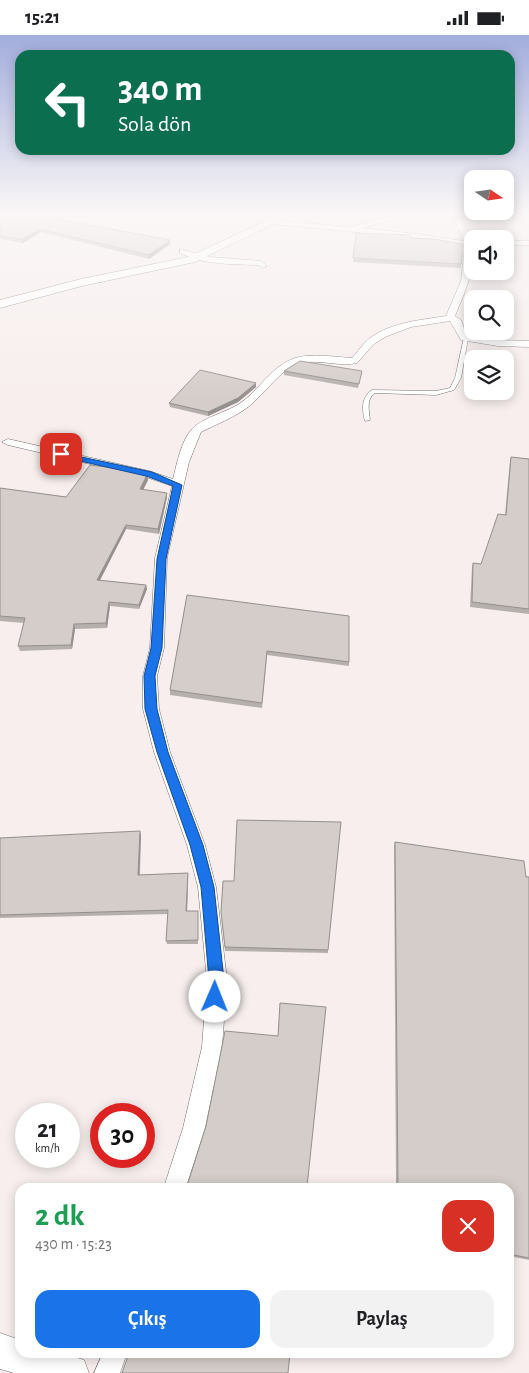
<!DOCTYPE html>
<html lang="tr">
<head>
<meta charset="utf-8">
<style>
  :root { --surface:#fff; --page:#f2f2f2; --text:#202124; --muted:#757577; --accent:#1a73e8 }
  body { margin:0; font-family:"Alegreya Sans",sans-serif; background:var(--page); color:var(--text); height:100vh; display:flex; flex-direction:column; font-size:19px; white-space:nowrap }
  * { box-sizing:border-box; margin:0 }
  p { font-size:16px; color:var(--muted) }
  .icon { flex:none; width:28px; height:28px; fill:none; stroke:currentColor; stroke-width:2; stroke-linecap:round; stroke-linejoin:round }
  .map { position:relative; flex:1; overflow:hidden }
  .details { position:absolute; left:15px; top:1148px; width:499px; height:175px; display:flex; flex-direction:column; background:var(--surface); border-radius:15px; box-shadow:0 2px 12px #0003 }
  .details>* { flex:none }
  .hud { position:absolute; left:15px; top:15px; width:500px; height:105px; border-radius:15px; box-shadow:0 2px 12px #0003; background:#0b6e4f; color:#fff; overflow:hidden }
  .needle { width:32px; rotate:103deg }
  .controls { position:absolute; left:464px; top:135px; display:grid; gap:10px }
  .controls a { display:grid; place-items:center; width:50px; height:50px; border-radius:10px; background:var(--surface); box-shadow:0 2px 12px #0003; font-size:25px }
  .speed { position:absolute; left:15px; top:1068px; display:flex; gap:10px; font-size:25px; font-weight:700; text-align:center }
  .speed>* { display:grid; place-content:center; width:65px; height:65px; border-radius:50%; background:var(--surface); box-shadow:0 2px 12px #0003; line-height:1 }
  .speed small { font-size:12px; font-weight:400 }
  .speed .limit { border:8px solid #d22; background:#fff; color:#111 }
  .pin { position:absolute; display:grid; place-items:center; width:42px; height:42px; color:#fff; margin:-21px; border-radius:10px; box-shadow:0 2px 8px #0006 }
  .me { position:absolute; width:55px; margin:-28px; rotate:1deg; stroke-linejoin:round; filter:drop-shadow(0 0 4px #0008) }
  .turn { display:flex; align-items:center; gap:18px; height:105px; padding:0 20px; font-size:22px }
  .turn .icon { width:65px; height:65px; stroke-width:2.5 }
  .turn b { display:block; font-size:35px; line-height:42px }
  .round { display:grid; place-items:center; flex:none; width:52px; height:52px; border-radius:15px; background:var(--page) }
  .headline { display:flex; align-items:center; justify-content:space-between; height:85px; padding:0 20px }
  h1 { font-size:30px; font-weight:700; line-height:38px; color:#1e9e55 }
  .action { display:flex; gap:10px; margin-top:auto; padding:10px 20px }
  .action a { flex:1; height:58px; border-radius:15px; background:var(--accent); color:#fff; font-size:20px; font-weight:700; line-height:58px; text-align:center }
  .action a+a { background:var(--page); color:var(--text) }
  .status { display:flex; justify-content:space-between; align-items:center; height:35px; padding:0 25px; background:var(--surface); direction:ltr }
  .status svg { height:14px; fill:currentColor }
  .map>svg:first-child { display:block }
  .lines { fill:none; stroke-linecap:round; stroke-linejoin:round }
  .lane-casing { stroke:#746d6c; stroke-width:1 }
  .street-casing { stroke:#746d6c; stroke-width:1 }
  .secondary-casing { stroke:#746d6c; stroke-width:1 }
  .lane { fill:#fff; fill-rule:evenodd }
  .street { fill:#fff; fill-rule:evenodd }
  .secondary { fill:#fff; fill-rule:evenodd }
  .wall { fill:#b6b0ad }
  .shaded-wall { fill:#94908d }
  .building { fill:#d4cdc9; stroke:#94908d }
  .route { fill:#1a73e8; stroke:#114b97 }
</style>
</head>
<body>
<div class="status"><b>15:21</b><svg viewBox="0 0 49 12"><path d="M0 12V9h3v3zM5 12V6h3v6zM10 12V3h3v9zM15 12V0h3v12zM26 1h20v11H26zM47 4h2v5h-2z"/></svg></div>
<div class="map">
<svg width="529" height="1338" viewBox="0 0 529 1338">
  <rect width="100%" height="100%" fill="#f7eeed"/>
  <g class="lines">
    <defs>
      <path id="lane" d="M 464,303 L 468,304 L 461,343 L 454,355 L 436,360 L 375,358 C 366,364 369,375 370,385 L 365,386 C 362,375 361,362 372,355 L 436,356 L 450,353 L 455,343 Z"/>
      <path id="street" d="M 238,177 L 248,177 L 271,185 L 352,192 L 400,177 L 410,177 L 410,179 L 363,193 L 418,199 L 464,206 L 451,177 L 458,177 C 463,186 471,199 472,209 C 476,234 464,259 455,281 L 461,285 L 467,301 L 498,305 L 529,306 L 529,312 L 498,311 L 461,305 L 450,286 L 411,292 L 385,302 L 374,309 L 357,328 C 339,332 319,324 300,328 C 282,332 264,360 248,372 C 235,382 217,389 201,397 L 189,427 L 167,523 L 164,613 L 157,641 L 159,674 L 170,717 L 205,810 L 216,852 L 227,945 L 222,1012 L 205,1093 L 186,1152 L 164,1152 L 183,1093 L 202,1012 L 207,945 L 198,852 L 187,810 L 154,717 L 143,674 L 143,641 L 150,613 L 155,523 L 172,451 L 146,442 L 8,410 L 2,407 L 8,404 L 149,436 L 173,444 C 177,428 181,406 192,394 C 202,383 227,377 239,369 C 259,356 271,331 295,323 C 312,318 334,322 352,323 C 358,317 363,308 370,303 C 392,287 421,285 446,281 L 461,246 L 465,211 L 418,203 L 270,189 Z
        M 505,206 L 529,206 L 529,210 L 505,210 Z
        M 180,214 L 210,222 L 261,226 L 267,231 L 263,233 L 258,230 C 232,229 204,230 180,218 Z
        M 103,1318 L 127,1318 L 120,1338 L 94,1338 Z"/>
      <path id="secondary" d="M 285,177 L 298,177 L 195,227 L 82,251 L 0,273 L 0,265 L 81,244 L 188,222 Z
        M 0,1298 L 20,1305 L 20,1318 L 62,1318 L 84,1325 L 89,1338 L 14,1338 L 0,1334 Z"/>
    </defs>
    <use href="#lane" class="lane-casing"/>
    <use href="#street" class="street-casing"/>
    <use href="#secondary" class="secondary-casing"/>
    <use href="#lane" class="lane"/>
    <use href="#street" class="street"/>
    <use href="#secondary" class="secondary"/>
  </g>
  <path class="wall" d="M 0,177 L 65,183 L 62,185 L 170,205 L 170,209 L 149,224 L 41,197 L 23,208 L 0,204 Z
    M 356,198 L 463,209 L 461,233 L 353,227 Z
    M 284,336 L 362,336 L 358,353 L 284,340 Z
    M 256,352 L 238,367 L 208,381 L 170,372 L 169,368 Z
    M 511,422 L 529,424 L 529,579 L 470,572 L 472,532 L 473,528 L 481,529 L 505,480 L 510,426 Z
    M 147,440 L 148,445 L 143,455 L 167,462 L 159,499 L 126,494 L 100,545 L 146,550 L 147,554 L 139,574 L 110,571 L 107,593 L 75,594 L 72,614 L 20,616 L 18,611 L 24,588 L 0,586 L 0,453 L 66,462 Z
    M 187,560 L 349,627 L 349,631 L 267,620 L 262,673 L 170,660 L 170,655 Z
    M 141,800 L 140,840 L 188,838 L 188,842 L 187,876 L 198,876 L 198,909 L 167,909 L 166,906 L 168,879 L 0,883 L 0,803 Z
    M 395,807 L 529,842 L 529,1225 L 509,1221 L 509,1152 L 396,1152 L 394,810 Z
    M 234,846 L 328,915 L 328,918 L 225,916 L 221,877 Z"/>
  <path class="shaded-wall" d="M 64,179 L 65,183 L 57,188 L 56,184 Z
    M 40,194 L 41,197 L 23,208 L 22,204 Z
    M 170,205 L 170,209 L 149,224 L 149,220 Z
    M 256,348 L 256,352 L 238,367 L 208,381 L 208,377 Z
    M 147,440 L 148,445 L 141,459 L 140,454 Z
    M 167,458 L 167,462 L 159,499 L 158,494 Z
    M 126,490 L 126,494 L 98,549 L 97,545 Z
    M 146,550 L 147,554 L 139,574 L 139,570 Z
    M 109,567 L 110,571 L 107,593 L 106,588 Z
    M 74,589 L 75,594 L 72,614 L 71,610 Z
    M 140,796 L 141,800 L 139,843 L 138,840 Z
    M 188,838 L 188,842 L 187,880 L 186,876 Z"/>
  <path class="building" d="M 0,177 L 48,177 L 64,179 L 56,184 L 170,205 L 149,220 L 40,194 L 22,204 L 0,201 Z
    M 356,198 L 411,200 L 411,203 L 434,204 L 463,209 L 461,229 L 353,223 Z
    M 300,326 L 362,336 L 359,349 L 284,336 Z
    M 200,335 L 256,348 L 238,363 L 208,377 L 169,368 Z
    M 511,422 L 529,424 L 529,574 L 472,567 L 473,528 L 481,529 L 498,479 L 506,480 Z
    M 90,430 L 123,434 L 147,440 L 140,454 L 167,458 L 158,494 L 126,490 L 97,545 L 146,550 L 139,570 L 109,567 L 106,588 L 74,589 L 71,610 L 18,611 L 25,583 L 0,581 L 0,453 L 66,462 Z
    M 187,560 L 349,581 L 349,627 L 267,616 L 262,668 L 170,655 Z
    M 237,785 L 341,787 L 328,915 L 225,912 L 221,877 L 223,846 L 234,846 Z
    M 140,796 L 138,840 L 188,838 L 186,876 L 198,876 L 198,905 L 166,906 L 168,875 L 0,880 L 0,803 Z
    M 395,807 L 524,826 L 526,842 L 529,842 L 529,1223 L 509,1219 L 509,1152 L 398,1152 Z
    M 280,968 L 326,972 L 307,1152 L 183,1152 L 187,1151 L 206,1091 L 225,996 L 278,1001 Z
    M 20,1237 L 20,1282 L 18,1283 L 16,1238 Z
    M 129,1318 L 290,1318 L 288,1338 L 122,1338 Z"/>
  <linearGradient id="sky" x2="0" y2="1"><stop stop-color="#a2addc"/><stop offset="0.49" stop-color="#fbf7f7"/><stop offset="1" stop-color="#fbf7f7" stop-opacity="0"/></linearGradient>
  <rect width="529" height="364" fill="url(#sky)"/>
  <path class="route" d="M 58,417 L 152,437 L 182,450 L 166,524 L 162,613 L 155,641 L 157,674 L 168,717 L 203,810 L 214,852 L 224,945 L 221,967 L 215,969 L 210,967 L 208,962 L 209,945 L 201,852 L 190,810 L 157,717 L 145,674 L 144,641 L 151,613 L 157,524 L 173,451 L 146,441 L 58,421 Z"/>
</svg>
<div class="controls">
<a><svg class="needle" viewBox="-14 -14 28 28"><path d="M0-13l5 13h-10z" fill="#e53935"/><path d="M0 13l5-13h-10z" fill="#757577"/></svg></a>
<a><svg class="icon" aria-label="sound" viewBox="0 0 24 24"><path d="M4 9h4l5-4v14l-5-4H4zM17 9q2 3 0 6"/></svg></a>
<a><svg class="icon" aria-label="search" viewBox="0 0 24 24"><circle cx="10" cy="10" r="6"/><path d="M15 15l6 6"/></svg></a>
<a><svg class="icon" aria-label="layers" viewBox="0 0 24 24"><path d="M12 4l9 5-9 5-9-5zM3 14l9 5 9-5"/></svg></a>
</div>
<div class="speed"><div>21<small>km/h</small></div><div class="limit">30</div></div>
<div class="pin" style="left:61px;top:419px;background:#d93025"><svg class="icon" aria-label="arrive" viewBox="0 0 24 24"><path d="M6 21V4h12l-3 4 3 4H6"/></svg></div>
<svg class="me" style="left:215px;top:962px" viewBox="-20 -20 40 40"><circle r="19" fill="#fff"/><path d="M0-13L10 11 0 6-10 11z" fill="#1a73e8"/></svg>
<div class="hud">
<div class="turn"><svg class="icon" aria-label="left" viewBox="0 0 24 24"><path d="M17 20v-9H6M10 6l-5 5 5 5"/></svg><div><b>340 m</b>Sola dön</div></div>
</div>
<section class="details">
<div class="headline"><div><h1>2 dk</h1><p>430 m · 15:23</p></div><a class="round" style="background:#d93025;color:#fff"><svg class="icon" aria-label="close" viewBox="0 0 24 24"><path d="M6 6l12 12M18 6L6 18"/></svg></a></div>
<div class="action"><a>Çıkış</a><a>Paylaş</a></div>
</section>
</div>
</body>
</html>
